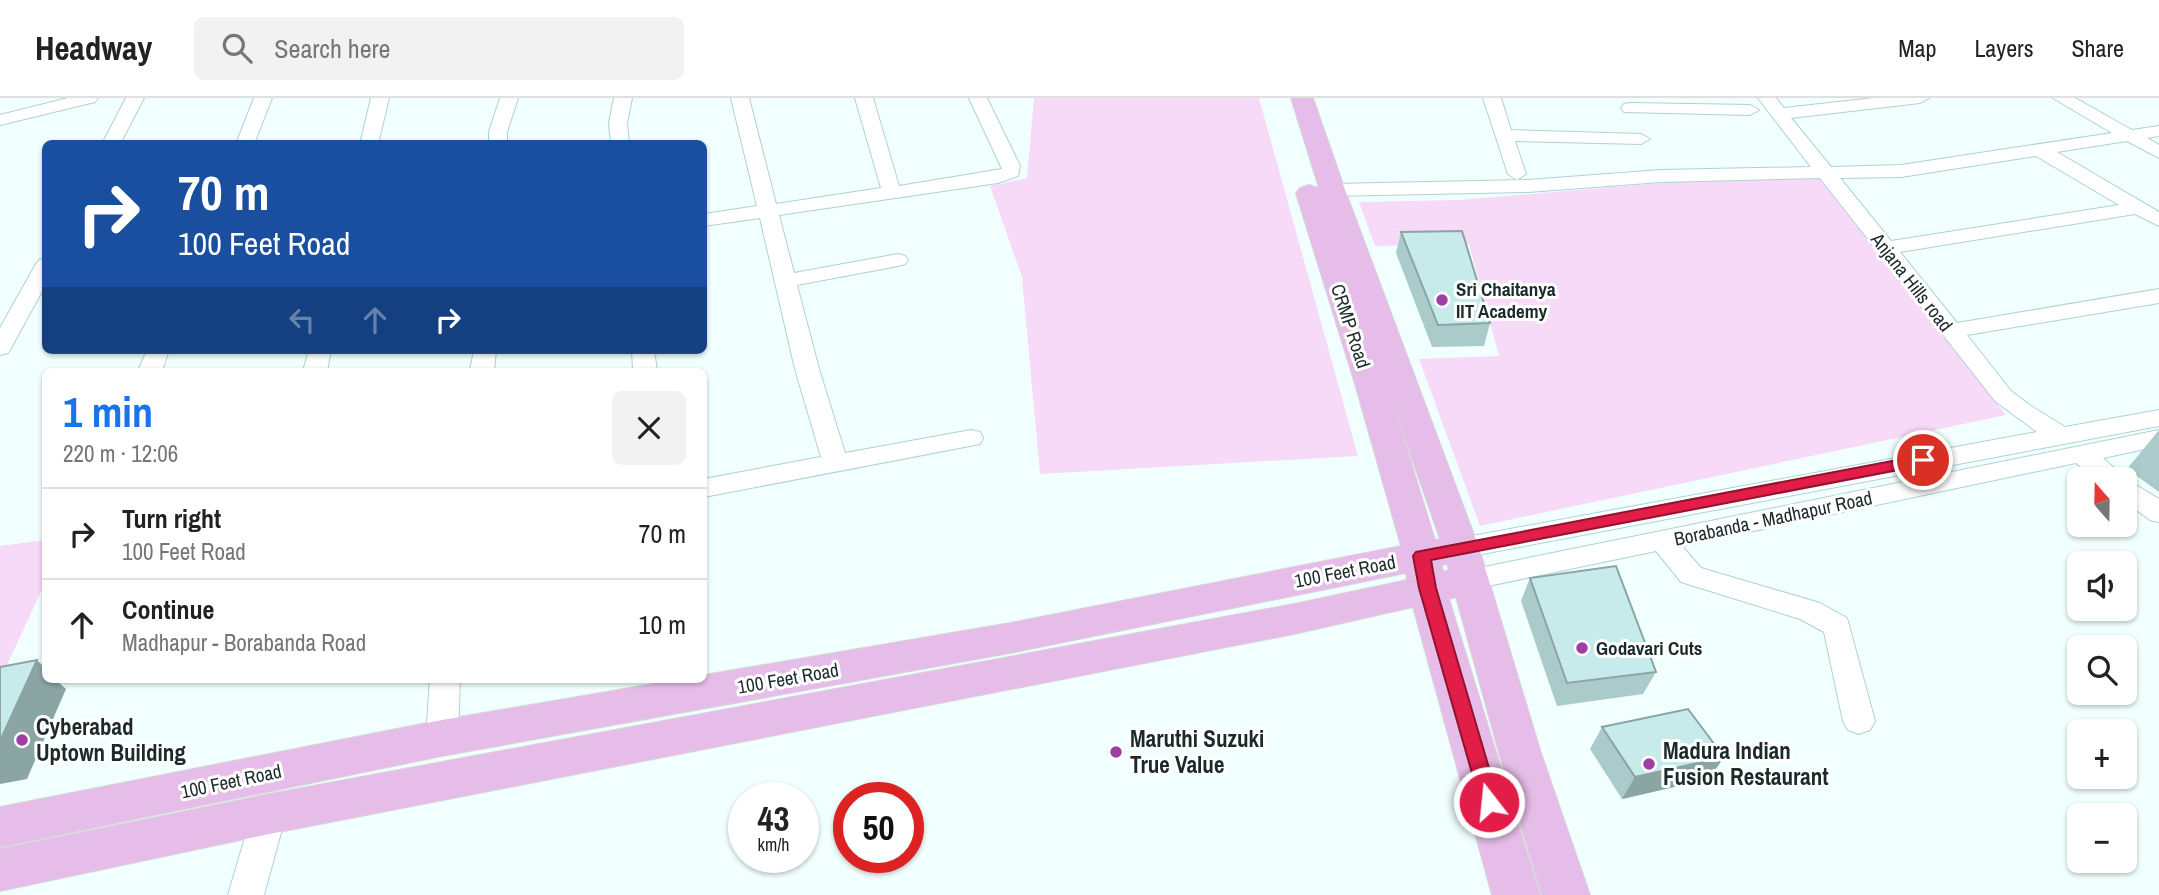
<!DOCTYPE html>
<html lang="en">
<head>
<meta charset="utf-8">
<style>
  :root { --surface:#fff; --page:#f2f2f2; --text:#222; --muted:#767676; --line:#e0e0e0; --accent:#1a73e8 }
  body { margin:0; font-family:"Archivo Narrow",sans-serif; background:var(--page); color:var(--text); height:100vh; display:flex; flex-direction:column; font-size:26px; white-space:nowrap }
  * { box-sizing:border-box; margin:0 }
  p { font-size:23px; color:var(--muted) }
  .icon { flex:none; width:38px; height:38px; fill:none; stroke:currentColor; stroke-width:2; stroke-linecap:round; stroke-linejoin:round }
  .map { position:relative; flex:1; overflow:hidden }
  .panel { position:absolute; left:42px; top:270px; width:665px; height:315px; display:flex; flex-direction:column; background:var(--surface); border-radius:10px; box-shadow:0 2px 5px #0004 }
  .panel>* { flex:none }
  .guide { position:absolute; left:42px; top:42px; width:665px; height:214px; border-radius:10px; box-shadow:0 2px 5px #0004; background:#1a4fa0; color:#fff; overflow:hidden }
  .needle { width:46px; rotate:340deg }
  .controls { position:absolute; left:2067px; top:369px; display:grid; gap:14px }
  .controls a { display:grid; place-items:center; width:70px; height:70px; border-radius:10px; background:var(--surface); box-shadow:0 2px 5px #0004; font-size:35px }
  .speed { position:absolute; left:728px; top:684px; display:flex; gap:14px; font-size:35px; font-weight:700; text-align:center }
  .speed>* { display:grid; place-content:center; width:91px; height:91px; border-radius:50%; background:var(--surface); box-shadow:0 2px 5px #0004; line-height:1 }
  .speed small { font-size:18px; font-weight:400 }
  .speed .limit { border:10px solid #d22; background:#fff; color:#111 }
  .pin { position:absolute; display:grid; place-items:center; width:60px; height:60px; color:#fff; margin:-30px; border:4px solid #fff; border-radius:50%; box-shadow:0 2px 7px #0007 }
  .me { position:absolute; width:77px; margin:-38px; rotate:344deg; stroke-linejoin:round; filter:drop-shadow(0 0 5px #0008) }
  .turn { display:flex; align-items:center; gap:24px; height:147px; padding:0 21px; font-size:32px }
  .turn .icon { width:91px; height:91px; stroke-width:2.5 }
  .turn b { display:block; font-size:49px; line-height:60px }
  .lanes { display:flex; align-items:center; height:66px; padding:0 21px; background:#0003; justify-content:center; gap:35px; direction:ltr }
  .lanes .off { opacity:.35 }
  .round { display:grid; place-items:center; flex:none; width:74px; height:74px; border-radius:10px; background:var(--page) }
  .summary { display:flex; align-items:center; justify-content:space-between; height:119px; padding:0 21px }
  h1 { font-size:42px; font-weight:700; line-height:52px; color:var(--accent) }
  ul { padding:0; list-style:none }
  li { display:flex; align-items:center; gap:21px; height:91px; padding:0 21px; border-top:2px solid var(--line) }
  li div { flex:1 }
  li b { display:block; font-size:26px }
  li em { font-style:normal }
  header { display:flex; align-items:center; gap:42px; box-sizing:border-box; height:98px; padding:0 35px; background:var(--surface); border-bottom:2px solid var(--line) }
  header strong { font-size:33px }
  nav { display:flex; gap:38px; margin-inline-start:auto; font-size:24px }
  .search { width:490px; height:63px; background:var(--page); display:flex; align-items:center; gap:18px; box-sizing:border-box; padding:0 24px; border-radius:10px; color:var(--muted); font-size:26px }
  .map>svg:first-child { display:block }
  .green { fill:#f7d9f8 }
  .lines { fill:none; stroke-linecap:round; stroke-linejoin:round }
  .minor-casing { stroke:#aed2d2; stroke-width:2 }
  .major-casing { stroke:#d6d9d9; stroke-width:2 }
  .minor { fill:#fff; fill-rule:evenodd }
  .major { fill:#e6bde8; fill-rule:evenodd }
  .wall { fill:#abcaca }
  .shaded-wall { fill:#8ba4a4 }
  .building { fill:#c7ebeb; stroke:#8ba4a4; stroke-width:2 }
  .route { fill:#e11d48; stroke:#92132f; stroke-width:2 }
  .poi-dot { fill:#9f3fa6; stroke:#fff; stroke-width:2.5 }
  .labels { text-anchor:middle; stroke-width:6; stroke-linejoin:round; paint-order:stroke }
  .street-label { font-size:19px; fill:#1c2a2a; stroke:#fff }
  .poi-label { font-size:19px; font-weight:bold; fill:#1c2a2a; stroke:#fff; text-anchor:start }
  .near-poi-label { font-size:23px; font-weight:bold; fill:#1c2a2a; stroke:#fff; text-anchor:start }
</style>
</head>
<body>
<header>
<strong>Headway</strong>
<div class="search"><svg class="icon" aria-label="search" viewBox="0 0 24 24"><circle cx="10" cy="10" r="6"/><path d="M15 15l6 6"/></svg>Search here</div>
<nav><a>Map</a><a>Layers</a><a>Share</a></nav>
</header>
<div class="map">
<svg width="2159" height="797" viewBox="0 0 2159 797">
  <rect width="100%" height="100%" fill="#f1ffff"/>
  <path class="green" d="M 1034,0 L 1259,0 L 1358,358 L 1040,376 L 1022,179 L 990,88 L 1027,80 Z
    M 1819,80 L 2006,317 L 1480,428 L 1419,261 L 1499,258 L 1469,146 L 1375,148 L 1359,104 L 1459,102 L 1673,84 Z
    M 45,442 L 45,485 L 0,582 L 0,448 Z"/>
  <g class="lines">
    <defs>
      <path id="minor" d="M 68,0 L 98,0 L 95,4 L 0,27 L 0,17 Z
        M 126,0 L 144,0 L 120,46 L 102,46 Z
        M 254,0 L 272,0 L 254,46 L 236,46 Z
        M 371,0 L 389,0 L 378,46 L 360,46 Z
        M 500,0 L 518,0 L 507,34 L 507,46 L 489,46 L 489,34 Z
        M 614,0 L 632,0 L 627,25 L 629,46 L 611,46 L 609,25 Z
        M 731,0 L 749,0 L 776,106 L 881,90 L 855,0 L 873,0 L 899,88 L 1002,71 L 969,0 L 987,0 L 1020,68 L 1018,78 L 998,85 L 779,117 L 794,175 L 898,156 L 905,158 L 908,162 L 905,166 L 898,168 L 797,187 L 819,271 L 845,355 L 971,332 L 980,334 L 983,340 L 980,346 L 704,399 L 704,381 L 821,359 L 795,271 L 760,120 L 704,128 L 704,116 L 757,108 Z
        M 1483,0 L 1501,0 L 1511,32 L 1641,36 L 1650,41 L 1641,46 L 1515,43 L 1526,76 L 1517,82 L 1508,76 Z
        M 1758,0 L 1776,0 L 1784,10 L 1874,0 L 1929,0 L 1920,5 L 1791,20 L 1831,69 L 1901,67 L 2112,35 L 2053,0 L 2075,0 L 2132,32 L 2159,28 L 2159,38 L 2147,40 L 2159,47 L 2159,60 L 2127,43 L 2057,54 L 2159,114 L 2159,128 L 2135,116 L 1900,154 L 1957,225 L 2159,191 L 2159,205 L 1967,237 L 2011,293 L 2031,308 L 2065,329 L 2159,312 L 2159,328 L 1461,460 L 1451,457 L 1447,450 L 1451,443 L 1461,440 L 2037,334 L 1995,303 L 1820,80 L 1661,84 L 1528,94 L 1332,98 L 1322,92 L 1332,86 L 1528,82 L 1661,72 L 1811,69 ZM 2036,58 L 2119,107 L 1891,143 L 1840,80 L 1901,79 Z
        M 1630,5 L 1750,7 L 1759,12 L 1750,17 L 1624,14 L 1621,10 L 1624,6 Z
        M 46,160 L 46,186 L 11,250 L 8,255 L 0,257 L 0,230 L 36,166 L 39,162 Z
        M 147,252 L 169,252 L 162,273 L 138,273 Z
        M 309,252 L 331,252 L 327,273 L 303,273 Z
        M 474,252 L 496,252 L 494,273 L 470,273 Z
        M 632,252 L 654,252 L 657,273 L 633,273 Z
        M 2159,332 L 2159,348 L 2103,360 L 2126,381 L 2159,401 L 2159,424 L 2150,422 L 2124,403 L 2124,382 L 2096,382 L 2076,365 L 1682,448 L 1701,470 L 1820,505 L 1847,520 L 1875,623 L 1870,632 L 1859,636 L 1848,632 L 1843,623 L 1824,534 L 1800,521 L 1681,484 L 1656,453 L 1469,492 L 1459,489 L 1455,482 L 1459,475 L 1469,472 Z
        M 430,581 L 460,581 L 458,640 L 453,649 L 442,653 L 431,649 L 426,640 Z
        M 269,701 L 281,705 L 286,716 L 264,797 L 228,797 L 252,716 L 257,705 Z"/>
      <path id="major" d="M 1291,0 L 1313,0 L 1345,92 L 1479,450 L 1541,655 L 1590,797 L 1542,797 L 1499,655 L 1456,499 L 1449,501 L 1540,797 L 1492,797 L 1413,509 L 1294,536 L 269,736 L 0,793 L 0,751 L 269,696 L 1294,506 L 1407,482 L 1406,475 L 1010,555 L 442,658 L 0,749 L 0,709 L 442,622 L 682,581 L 704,581 L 704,577 L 1010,525 L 1401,448 L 1355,286 L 1296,95 L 1300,90 L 1309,87 L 1319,90 ZM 1393,306 L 1440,441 L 1435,442 ZM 1447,466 L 1449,472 L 1443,474 L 1442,467 Z"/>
    </defs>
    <use href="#minor" class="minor-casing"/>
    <use href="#major" class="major-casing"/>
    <use href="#minor" class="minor"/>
    <use href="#major" class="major"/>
  </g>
  <path class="wall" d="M 1401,134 L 1490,225 L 1484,248 L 1432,249 L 1396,155 Z
    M 2159,332 L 2159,394 L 2127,371 Z
    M 1530,480 L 1656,574 L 1643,596 L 1557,608 L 1521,503 Z
    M 1602,629 L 1724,659 L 1709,681 L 1622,701 L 1590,651 Z"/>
  <path class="shaded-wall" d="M 37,562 L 46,571 L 46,581 L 55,581 L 66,591 L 27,681 L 0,686 L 0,643 Z
    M 1724,659 L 1709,681 L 1622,701 L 1635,679 Z"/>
  <path class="building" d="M 1462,133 L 1490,225 L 1438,227 L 1401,134 Z
    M 1616,468 L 1656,574 L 1567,585 L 1530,480 Z
    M 37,562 L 0,643 L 0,569 Z
    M 1688,611 L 1724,659 L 1635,679 L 1602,629 Z"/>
  <path class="route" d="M 1923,357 L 1931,362 L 1929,366 L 1431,462 L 1436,490 L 1499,704 L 1496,710 L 1489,713 L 1482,710 L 1419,490 L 1413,458 L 1416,454 Z"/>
  <g class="poi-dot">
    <circle cx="1442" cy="202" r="7"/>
    <circle cx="1582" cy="550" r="7"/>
    <circle cx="22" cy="642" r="7"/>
    <circle cx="1116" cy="654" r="7"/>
    <circle cx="1649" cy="666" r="7"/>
  </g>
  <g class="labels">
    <g class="street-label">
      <text transform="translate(1912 184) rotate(52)" y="7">Anjana Hills road</text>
      <text transform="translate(1351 228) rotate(72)" y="7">CRMP Road</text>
      <text transform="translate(1773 420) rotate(-12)" y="7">Borabanda - Madhapur Road</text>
      <text transform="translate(1345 473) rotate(-11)" y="7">100 Feet Road</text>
      <text transform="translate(788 580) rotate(-10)" y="7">100 Feet Road</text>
      <text transform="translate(231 683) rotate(-12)" y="7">100 Feet Road</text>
    </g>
    <g class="poi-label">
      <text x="1456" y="198">Sri Chaitanya<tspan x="1456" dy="22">IIT Academy</tspan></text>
      <text x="1596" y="557">Godavari Cuts</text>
    </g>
    <g class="near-poi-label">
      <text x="36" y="637">Cyberabad<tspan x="36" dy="26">Uptown Building</tspan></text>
      <text x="1130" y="649">Maruthi Suzuki<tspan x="1130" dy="26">True Value</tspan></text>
      <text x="1663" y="661">Madura Indian<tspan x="1663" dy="26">Fusion Restaurant</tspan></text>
    </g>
  </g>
</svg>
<div class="controls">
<a><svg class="needle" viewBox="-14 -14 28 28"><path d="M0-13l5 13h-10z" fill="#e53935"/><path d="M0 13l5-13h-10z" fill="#767676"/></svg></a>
<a><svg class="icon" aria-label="sound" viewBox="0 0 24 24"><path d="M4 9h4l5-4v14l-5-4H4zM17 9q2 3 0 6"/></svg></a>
<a><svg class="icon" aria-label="search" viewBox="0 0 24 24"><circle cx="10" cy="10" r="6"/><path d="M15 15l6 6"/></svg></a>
<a>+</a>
<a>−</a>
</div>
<div class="speed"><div>43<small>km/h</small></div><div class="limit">50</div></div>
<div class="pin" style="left:1923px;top:362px;background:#d93025"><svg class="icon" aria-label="arrive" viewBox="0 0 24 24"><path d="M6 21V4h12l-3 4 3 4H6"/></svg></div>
<svg class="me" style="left:1489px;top:704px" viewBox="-20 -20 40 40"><circle r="17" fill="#e11d48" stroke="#fff" stroke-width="3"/><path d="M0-11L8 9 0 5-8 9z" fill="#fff"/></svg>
<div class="guide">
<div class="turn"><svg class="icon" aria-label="right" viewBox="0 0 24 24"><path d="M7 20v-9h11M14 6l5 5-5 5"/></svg><div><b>70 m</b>100 Feet Road</div></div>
<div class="lanes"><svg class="icon off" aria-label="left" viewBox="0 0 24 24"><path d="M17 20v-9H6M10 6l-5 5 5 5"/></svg><svg class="icon off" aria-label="ahead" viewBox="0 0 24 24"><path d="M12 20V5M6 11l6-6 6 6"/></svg><svg class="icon" aria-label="right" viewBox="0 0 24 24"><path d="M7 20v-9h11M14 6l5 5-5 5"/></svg></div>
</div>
<section class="panel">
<div class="summary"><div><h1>1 min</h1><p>220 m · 12:06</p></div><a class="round"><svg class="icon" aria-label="close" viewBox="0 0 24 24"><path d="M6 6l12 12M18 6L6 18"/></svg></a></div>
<ul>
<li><svg class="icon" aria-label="right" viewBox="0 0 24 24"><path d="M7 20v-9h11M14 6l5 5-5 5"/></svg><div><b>Turn right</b><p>100 Feet Road</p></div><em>70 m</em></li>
<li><svg class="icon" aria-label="ahead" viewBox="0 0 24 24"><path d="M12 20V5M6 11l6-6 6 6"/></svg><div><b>Continue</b><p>Madhapur - Borabanda Road</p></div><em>10 m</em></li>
</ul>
</section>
</div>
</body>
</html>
